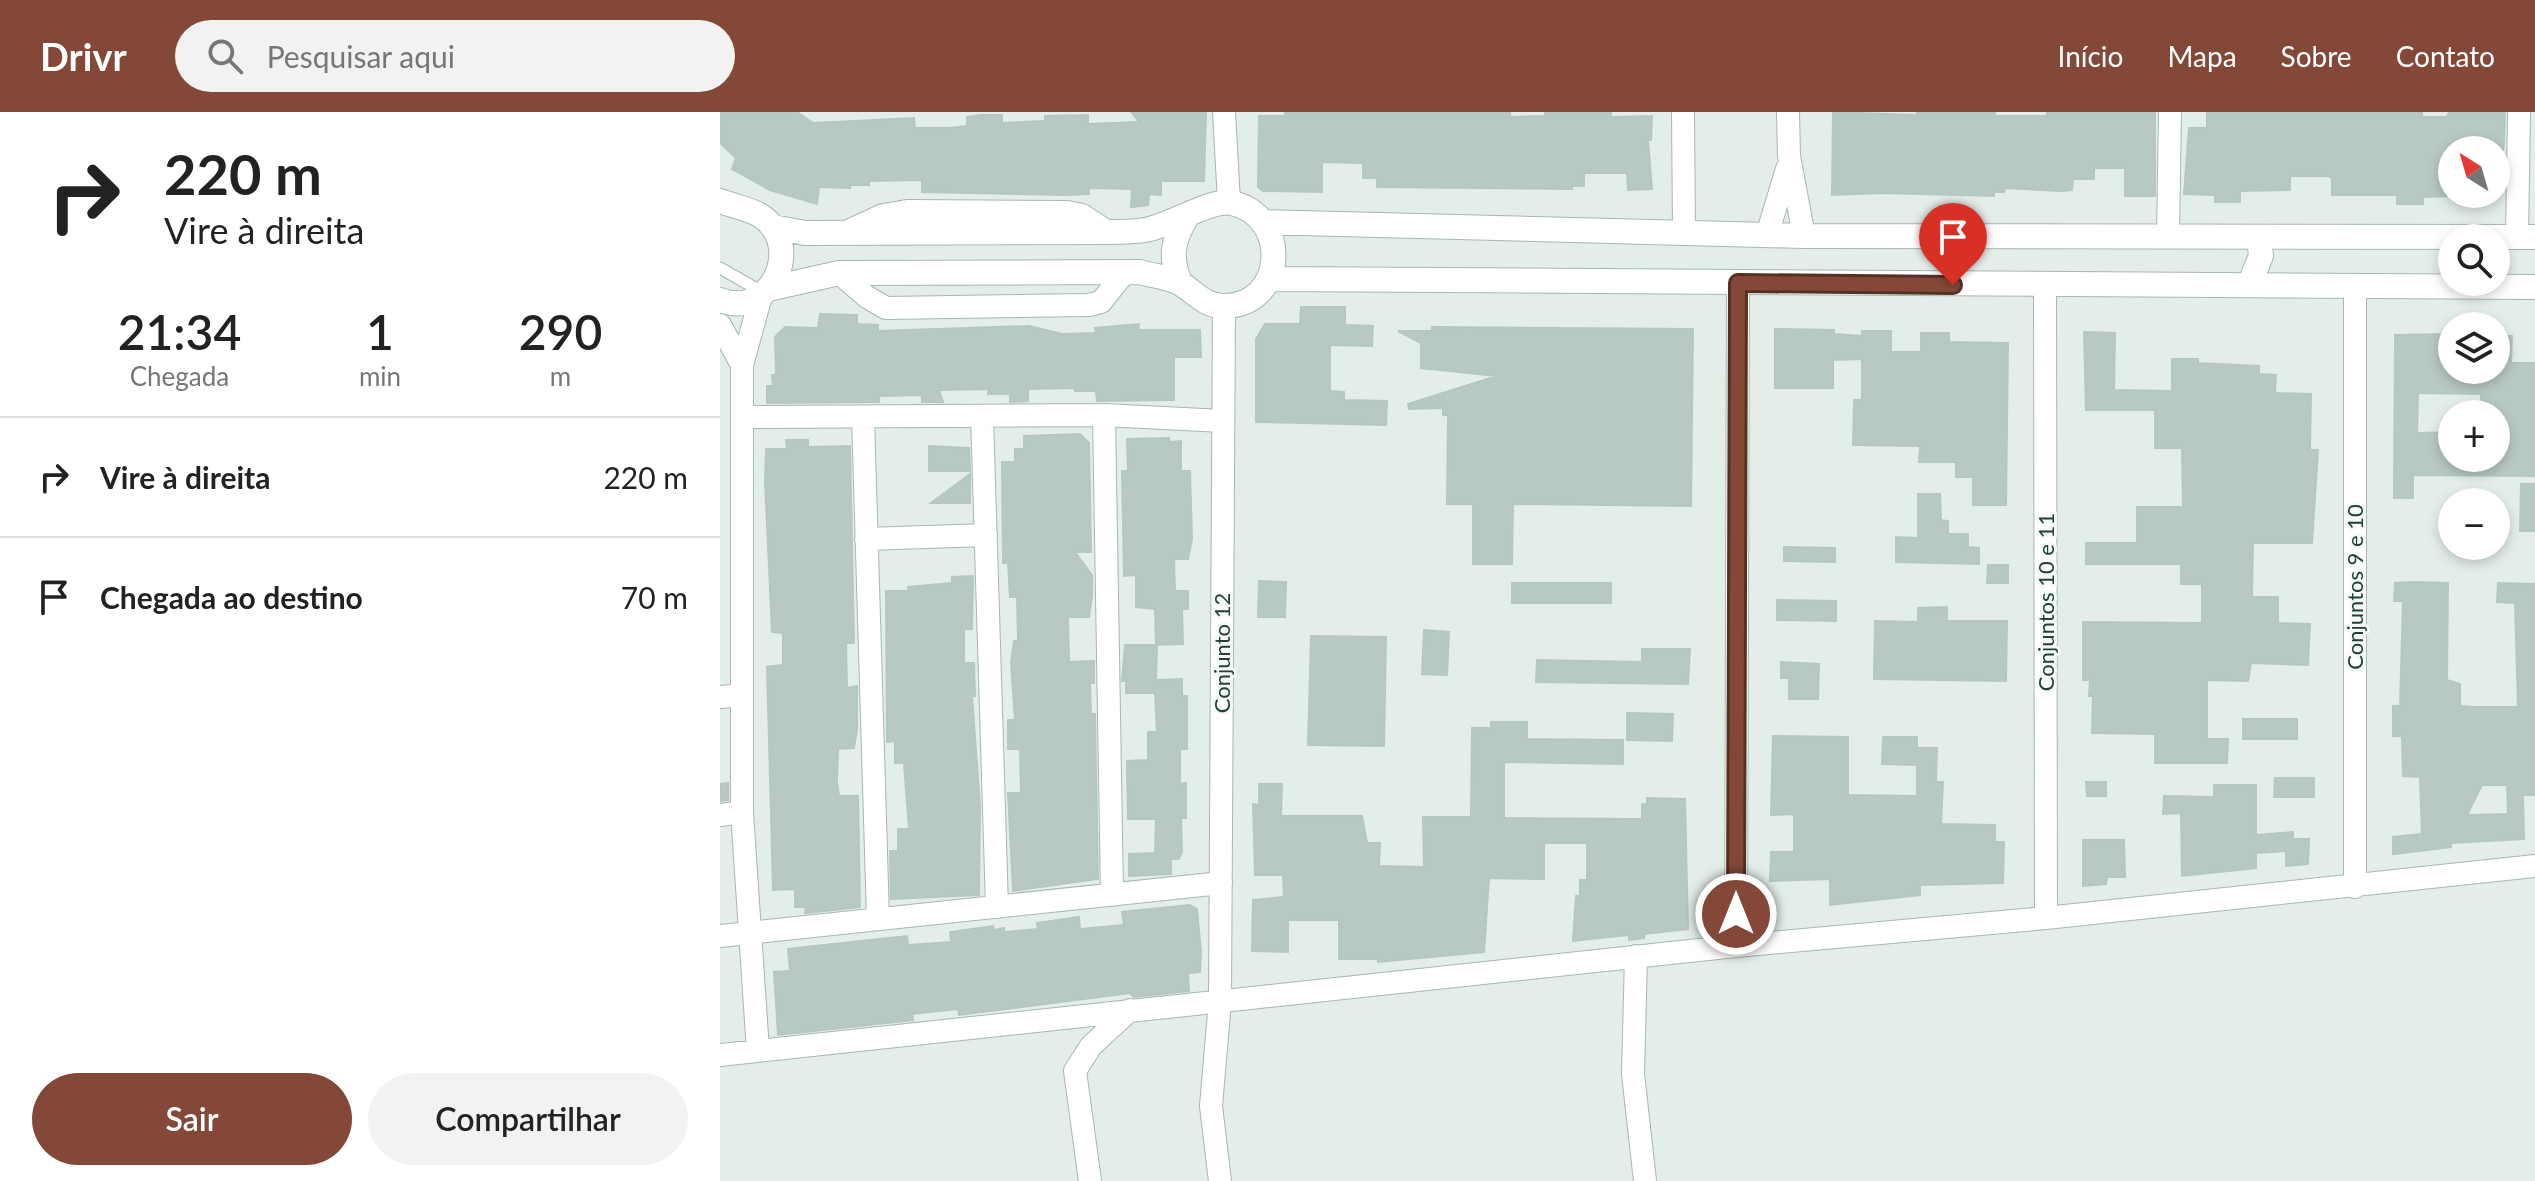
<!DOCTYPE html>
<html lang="pt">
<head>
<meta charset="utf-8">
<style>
  :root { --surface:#fff; --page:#f2f2f2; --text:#222; --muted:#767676; --line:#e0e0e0; --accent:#844839 }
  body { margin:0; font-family:Lato,sans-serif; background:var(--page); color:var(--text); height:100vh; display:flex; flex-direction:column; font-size:30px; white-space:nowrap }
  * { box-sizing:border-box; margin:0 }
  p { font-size:26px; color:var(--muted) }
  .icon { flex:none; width:44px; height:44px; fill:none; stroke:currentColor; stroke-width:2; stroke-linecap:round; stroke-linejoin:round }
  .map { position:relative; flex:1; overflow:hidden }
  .panel { display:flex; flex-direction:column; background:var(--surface); width:720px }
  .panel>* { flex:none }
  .hud { background:#fff; color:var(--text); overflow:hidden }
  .needle { width:52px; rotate:323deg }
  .buttons { position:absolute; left:1718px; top:24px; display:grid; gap:16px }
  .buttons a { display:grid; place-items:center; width:72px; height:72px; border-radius:50%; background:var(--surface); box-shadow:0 4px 12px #0003; font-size:40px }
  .pin { position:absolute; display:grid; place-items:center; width:68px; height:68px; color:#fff; margin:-82px -34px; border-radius:50% 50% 50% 0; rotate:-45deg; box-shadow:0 0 8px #0007 }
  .pin .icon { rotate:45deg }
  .me { position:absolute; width:88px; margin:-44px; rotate:0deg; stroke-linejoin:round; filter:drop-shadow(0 0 6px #0008) }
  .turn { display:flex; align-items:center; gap:28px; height:168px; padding:0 32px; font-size:36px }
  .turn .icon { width:104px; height:104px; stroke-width:2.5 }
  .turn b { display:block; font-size:56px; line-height:68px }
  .eta { display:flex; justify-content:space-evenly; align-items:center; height:136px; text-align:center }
  .eta b { font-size:48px; font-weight:600; line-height:56px }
  .action { display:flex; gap:16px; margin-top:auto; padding:16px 32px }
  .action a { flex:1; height:92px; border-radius:48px; background:var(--accent); color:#fff; font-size:32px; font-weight:600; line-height:92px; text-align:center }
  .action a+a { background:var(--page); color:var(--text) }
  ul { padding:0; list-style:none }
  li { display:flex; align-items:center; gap:24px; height:120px; padding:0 32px; border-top:2px solid var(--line) }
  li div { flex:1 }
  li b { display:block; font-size:30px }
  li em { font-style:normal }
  header { display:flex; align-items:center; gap:48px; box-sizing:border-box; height:112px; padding:0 40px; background:var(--accent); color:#fff }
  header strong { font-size:38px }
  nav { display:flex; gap:44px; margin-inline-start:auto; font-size:28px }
  .search { width:560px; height:72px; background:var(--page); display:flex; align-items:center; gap:20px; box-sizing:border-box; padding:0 28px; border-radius:44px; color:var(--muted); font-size:30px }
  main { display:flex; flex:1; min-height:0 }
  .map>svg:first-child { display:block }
  .building { fill:#b8c9c2; stroke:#b5c8c0; stroke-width:2; fill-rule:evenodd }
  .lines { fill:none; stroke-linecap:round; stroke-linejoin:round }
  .service-casing { stroke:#a6b7b0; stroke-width:13 }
  .minor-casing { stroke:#a6b7b0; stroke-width:24 }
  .tertiary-casing { stroke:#a6b7b0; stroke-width:26 }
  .service { stroke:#fff; stroke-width:11 }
  .minor { stroke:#fff; stroke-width:22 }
  .tertiary { stroke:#fff; stroke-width:24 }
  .route-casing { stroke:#562f25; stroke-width:20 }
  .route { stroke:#844839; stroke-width:14 }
  .labels { text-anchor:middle; stroke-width:6; stroke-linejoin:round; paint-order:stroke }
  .street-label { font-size:22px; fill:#214137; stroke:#f5faf7 }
</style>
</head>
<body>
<header>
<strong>Drivr</strong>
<div class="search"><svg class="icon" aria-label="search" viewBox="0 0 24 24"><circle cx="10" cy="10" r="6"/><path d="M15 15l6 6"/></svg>Pesquisar aqui</div>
<nav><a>Início</a><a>Mapa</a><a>Sobre</a><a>Contato</a></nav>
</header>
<main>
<section class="panel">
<div class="hud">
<div class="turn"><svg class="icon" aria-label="right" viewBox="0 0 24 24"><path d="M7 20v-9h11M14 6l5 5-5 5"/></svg><div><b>220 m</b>Vire à direita</div></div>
</div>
<div class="eta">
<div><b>21:34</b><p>Chegada</p></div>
<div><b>1</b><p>min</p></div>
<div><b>290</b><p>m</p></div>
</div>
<ul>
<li><svg class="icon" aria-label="right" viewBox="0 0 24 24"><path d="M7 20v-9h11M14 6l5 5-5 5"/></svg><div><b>Vire à direita</b></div><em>220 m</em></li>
<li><svg class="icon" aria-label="arrive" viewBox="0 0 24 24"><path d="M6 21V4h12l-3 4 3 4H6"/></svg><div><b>Chegada ao destino</b></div><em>70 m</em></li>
</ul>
<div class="action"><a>Sair</a><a>Compartilhar</a></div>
</section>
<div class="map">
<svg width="1815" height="1069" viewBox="0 0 1815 1069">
  <rect width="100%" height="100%" fill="#e4eee9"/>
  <path class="building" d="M 0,0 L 77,0 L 93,11 L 194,6 L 195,16 L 230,16 L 247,14 L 247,5 L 260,3 L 282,3 L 282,11 L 325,9 L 325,4 L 368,3 L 368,12 L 419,10 L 412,1 L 486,0 L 484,69 L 441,69 L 441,83 L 429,82 L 428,93 L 411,95 L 412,77 L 369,76 L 369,82 L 344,83 L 202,80 L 202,68 L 149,69 L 149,73 L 130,73 L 130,76 L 99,75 L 97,92 L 50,78 L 12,57 L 16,46 L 0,31 Z
    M 565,0 L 790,0 L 790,5 L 825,4 L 825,0 L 891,0 L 891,5 L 932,4 L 931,28 L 928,28 L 932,77 L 908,78 L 907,61 L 864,61 L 864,74 L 852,74 L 852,77 L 657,75 L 657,66 L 643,66 L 643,51 L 602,50 L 602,80 L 543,79 L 538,75 L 539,4 L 565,4 Z
    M 1113,0 L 1197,3 L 1197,0 L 1275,0 L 1275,4 L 1327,4 L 1327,0 L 1435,0 L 1435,84 L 1405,84 L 1405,56 L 1374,56 L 1374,67 L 1353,67 L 1352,78 L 1341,79 L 1285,76 L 1284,80 L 1274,80 L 1274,84 L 1162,81 L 1112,83 Z
    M 1487,0 L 1702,0 L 1702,5 L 1727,5 L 1729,0 L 1785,0 L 1784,32 L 1783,38 L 1732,38 L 1732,84 L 1703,85 L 1703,92 L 1677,92 L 1677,83 L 1612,83 L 1612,66 L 1608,64 L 1570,64 L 1570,78 L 1520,79 L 1520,90 L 1495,90 L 1495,83 L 1464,82 L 1469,16 L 1487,16 Z
    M 581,195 L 625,195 L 625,213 L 653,214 L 652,234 L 610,233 L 610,279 L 624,280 L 624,288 L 667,289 L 666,313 L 536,310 L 536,227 L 545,212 L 580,212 Z
    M 100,202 L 137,203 L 137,212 L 158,213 L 158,219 L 309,214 L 342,222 L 376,221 L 375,216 L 419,212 L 418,218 L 480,218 L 481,245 L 454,245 L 454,288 L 377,289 L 376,279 L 355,279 L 355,276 L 308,277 L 308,289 L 290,290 L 290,282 L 268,282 L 269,277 L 219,278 L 223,290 L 202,290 L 202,283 L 159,284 L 159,290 L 47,291 L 47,274 L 53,274 L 52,263 L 56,263 L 55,225 L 65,215 L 98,216 Z
    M 712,215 L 973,217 L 971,394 L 793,392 L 792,452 L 753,452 L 753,392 L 727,392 L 728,303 L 723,303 L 723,296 L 689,297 L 688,292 L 777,264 L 701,256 L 701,231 L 678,219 L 712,219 Z
    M 1055,217 L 1114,218 L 1114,222 L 1142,224 L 1142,219 L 1171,219 L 1171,240 L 1201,240 L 1201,221 L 1229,221 L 1229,230 L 1288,231 L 1286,393 L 1253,393 L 1253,365 L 1236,365 L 1236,350 L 1199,350 L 1200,334 L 1133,333 L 1134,288 L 1142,288 L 1142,247 L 1113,248 L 1113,276 L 1055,276 Z
    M 1364,220 L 1395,221 L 1394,278 L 1452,279 L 1452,247 L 1478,247 L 1478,251 L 1539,254 L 1539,262 L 1556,263 L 1555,281 L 1591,282 L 1590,338 L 1598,338 L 1592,431 L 1533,431 L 1532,485 L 1558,485 L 1558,511 L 1590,512 L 1588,553 L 1531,551 L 1528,569 L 1487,568 L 1487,627 L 1508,627 L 1507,651 L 1435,651 L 1435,622 L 1372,621 L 1373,584 L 1369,584 L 1370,568 L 1363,568 L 1363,510 L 1482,511 L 1482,472 L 1461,472 L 1461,452 L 1366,452 L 1366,431 L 1417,431 L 1417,395 L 1463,395 L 1462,336 L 1435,336 L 1435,298 L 1366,298 Z
    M 1725,222 L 1725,258 L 1776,258 L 1776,224 L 1792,224 L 1791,251 L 1815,251 L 1815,364 L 1693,363 L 1693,386 L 1674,386 L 1675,223 ZM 1698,281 L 1761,282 L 1761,302 L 1776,302 L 1776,346 L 1732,346 L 1732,320 L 1697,321 Z
    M 360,322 L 369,331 L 371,440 L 355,440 L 372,463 L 372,484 L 369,505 L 348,505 L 349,550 L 374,549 L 374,571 L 370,571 L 371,602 L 375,602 L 378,767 L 293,779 L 288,681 L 301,681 L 300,637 L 288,637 L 288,608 L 295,608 L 291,551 L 294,529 L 298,529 L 297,485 L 290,485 L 288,451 L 283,451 L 282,350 L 295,350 L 295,337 L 304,337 L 304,324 Z
    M 449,326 L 450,330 L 461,329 L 461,359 L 470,359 L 472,427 L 468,447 L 454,447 L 455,479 L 468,479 L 468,497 L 462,497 L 463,532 L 436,533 L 435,497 L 416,495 L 416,463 L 404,464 L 402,359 L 408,359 L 407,327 Z
    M 66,328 L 88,328 L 88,335 L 130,334 L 134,531 L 126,531 L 127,576 L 137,574 L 137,618 L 134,636 L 118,637 L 117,671 L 119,684 L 138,684 L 140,795 L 85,801 L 86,795 L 75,795 L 75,777 L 53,778 L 47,555 L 63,553 L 63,521 L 52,520 L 45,369 L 46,337 L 67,337 Z
    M 209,334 L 249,336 L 250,359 L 209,359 Z
    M 250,362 L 250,391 L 211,391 Z
    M 1801,372 L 1815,372 L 1815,419 L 1800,419 Z
    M 1198,382 L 1220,382 L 1221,408 L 1228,409 L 1228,422 L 1248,422 L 1248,435 L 1259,436 L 1259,452 L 1176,450 L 1176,425 L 1198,426 Z
    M 1064,435 L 1115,436 L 1115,450 L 1064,449 Z
    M 1268,453 L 1288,453 L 1288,471 L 1267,471 Z
    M 253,464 L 252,517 L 244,517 L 244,551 L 254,551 L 255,584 L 252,584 L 260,694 L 259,783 L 171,787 L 170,739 L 178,739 L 178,717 L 189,717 L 184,651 L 175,651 L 175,629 L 167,630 L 166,479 L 189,479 L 188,475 L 232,471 L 232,465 Z
    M 539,469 L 566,470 L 565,505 L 538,505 Z
    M 1692,470 L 1728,471 L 1727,568 L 1740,572 L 1740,594 L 1757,595 L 1798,595 L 1795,491 L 1777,490 L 1778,471 L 1815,472 L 1815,683 L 1803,683 L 1804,727 L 1731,731 L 1731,735 L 1673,742 L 1673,725 L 1702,722 L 1700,665 L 1683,664 L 1682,624 L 1673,624 L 1673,594 L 1680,594 L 1683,489 L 1674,489 L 1675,471 ZM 1762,673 L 1787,673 L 1788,702 L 1747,703 Z
    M 792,471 L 891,471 L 891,491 L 792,491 Z
    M 1057,488 L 1116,489 L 1116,509 L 1057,508 Z
    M 1227,495 L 1227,509 L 1287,509 L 1286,569 L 1154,567 L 1155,509 L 1198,510 L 1198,496 Z
    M 704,518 L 729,520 L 727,563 L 702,562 Z
    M 591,524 L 666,525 L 664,634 L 588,633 Z
    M 405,533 L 437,533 L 436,568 L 462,567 L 462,584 L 467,584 L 467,637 L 460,637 L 460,672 L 466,671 L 466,706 L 461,706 L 462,740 L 459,747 L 451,747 L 451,762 L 409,764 L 409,742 L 435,741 L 436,707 L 408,707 L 407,649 L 428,648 L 428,620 L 437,620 L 435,581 L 406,581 L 406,569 L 402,569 Z
    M 922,537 L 970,537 L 968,572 L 816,570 L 817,548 L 922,550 Z
    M 1061,550 L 1099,552 L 1098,587 L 1069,587 L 1069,566 L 1061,566 Z
    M 907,601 L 953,602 L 952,629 L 907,628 Z
    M 1523,607 L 1577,607 L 1577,627 L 1523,627 Z
    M 771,610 L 807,610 L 807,627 L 903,628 L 903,652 L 784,650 L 784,706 L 922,707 L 922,692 L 927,692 L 927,686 L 965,687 L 968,817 L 924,822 L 924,826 L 909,828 L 909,823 L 853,829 L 856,784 L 860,784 L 860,768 L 867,768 L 867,731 L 824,731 L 824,767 L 769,766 L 764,840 L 658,850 L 658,847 L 619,847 L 619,808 L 568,808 L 568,840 L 532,839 L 533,788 L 564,785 L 563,763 L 535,763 L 533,692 L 539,693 L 539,672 L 562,672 L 561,704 L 642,704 L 647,731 L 660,731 L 659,754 L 704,755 L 703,705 L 751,705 L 752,616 L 771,616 Z
    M 1053,624 L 1128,625 L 1128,683 L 1197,684 L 1197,653 L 1162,652 L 1163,625 L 1197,625 L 1197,636 L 1217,636 L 1216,670 L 1223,670 L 1221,712 L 1275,713 L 1275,730 L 1284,730 L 1283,771 L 1200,773 L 1200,783 L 1110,793 L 1110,767 L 1050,769 L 1051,740 L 1074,740 L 1074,702 L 1051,703 Z
    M 1555,666 L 1594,666 L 1594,685 L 1554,685 Z
    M 1366,670 L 1386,670 L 1386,684 L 1367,684 Z
    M 8,671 L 8,688 L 0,689 L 0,672 Z
    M 1494,673 L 1536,673 L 1536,723 L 1573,720 L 1573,727 L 1589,727 L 1588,752 L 1566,754 L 1566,739 L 1536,741 L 1536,756 L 1462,764 L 1461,701 L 1443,702 L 1444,684 L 1494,685 Z
    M 1363,728 L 1404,728 L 1405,765 L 1387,765 L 1386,772 L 1363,774 Z
    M 470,793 L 477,797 L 481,840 L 480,860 L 468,861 L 469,879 L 414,885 L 410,881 L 239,903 L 238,897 L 192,902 L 193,908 L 58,923 L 54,860 L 70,859 L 68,837 L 187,824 L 188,833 L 231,830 L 230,820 L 273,814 L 274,818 L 284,816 L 284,820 L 318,817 L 317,811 L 359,805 L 360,817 L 404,813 L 402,800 Z"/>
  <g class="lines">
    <defs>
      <path id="service" d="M 0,156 L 44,181"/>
      <path id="minor" d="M 504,0 L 509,90
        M 963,0 L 964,120
        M 1068,0 L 1069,44 L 1084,124
        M 124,121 L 163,103 L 187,99 L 347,100 L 362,103 L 388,120
        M 1047,123 L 1067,57
        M 1448,125 L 1450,0
        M 1797,125 L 1799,0
        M 119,161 L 147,185 L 166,196 L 369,193 L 381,190 L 405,160
        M 1325,173 L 1326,806
        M 0,213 L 22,253
        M 384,303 L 392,783
        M 262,304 L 277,795
        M 22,305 L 384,303 L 503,309
        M 143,305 L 158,807
        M 146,427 L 266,423
        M 0,585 L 22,583
        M 0,703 L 22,700
        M 1635,775 L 1635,175
        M 0,824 L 501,771
        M 1016,834 L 1018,171
        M 916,844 L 913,962 L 925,1069
        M 38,939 L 22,700 L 22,253 L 41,184
        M 0,943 L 1016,834 L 1326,806 L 1815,754
        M 370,1069 L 355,959 L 371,934 L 410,898
        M 500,1069 L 491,994 L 500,889 L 504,194"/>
      <path id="tertiary" d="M 0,89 C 13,94 30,97 41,104 C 85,133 51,208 0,188
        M 545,110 L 1084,124 L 1815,125
        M 549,167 L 1815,175
        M 460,171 C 450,145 452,130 466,106
        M 1529,173 L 1541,144 L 1539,126
        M 48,177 L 119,161 L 420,160 C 432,164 450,165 461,172 C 476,181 484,194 504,194 C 566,194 571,104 512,91 C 490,87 450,114 425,118 C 413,120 400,120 388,120 L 85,121 L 53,115"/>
    </defs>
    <use href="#service" class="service-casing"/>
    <use href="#minor" class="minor-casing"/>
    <use href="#tertiary" class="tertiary-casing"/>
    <use href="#service" class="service"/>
    <use href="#minor" class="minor"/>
    <use href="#tertiary" class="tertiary"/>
  </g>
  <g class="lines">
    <defs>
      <path id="route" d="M 1016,802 L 1018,171 L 1233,173"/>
    </defs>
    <use href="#route" class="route-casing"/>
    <use href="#route" class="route"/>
  </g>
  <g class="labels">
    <g class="street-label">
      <text transform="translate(1635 475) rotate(-90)" y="8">Conjuntos 9 e 10</text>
      <text transform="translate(1326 490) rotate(-90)" y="8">Conjuntos 10 e 11</text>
      <text transform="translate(502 541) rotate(-90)" y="8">Conjunto 12</text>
    </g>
  </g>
</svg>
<div class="buttons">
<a><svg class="needle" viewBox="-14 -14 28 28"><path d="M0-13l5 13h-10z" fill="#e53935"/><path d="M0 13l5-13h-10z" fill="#767676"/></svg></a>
<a><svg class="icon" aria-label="search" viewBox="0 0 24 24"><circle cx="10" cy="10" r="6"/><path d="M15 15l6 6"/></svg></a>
<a><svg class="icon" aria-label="layers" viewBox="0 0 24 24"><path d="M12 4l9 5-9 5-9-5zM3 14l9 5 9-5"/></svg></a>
<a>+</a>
<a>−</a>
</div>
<div class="pin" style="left:1233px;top:173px;background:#d93025"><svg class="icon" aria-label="arrive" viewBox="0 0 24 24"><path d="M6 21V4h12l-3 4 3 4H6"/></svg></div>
<svg class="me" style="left:1016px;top:802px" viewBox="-20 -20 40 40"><circle r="17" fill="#844839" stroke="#fff" stroke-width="3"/><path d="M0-11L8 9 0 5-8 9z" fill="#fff"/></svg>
</div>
</main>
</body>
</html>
